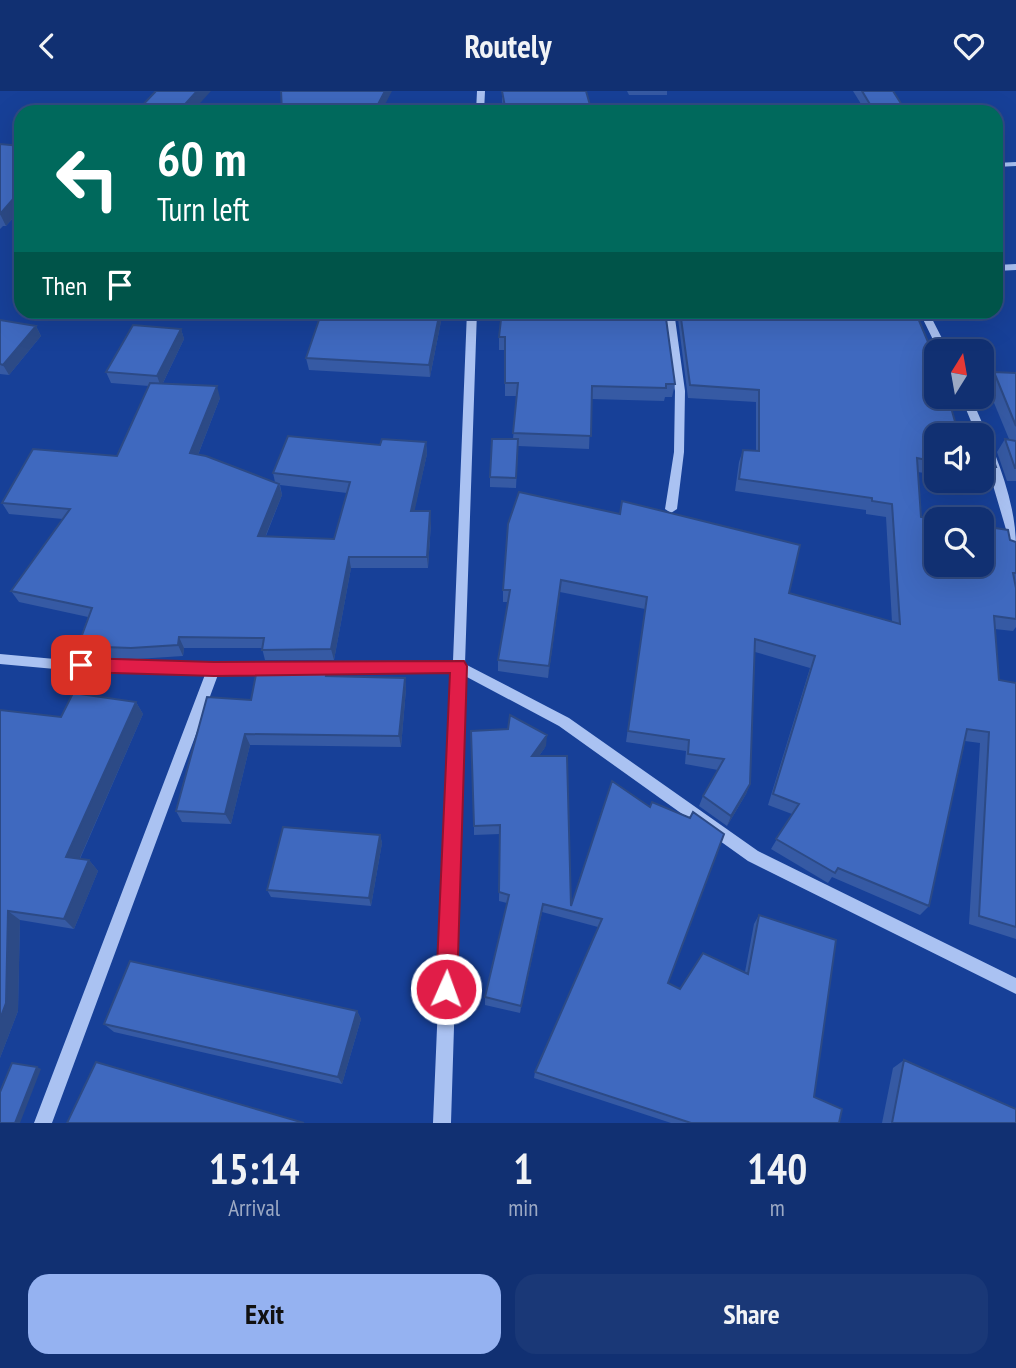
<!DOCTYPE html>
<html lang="en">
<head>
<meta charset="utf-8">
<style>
  :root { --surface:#113072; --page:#1a3877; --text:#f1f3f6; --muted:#9ca9c4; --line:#304b84; --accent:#95b2f1 }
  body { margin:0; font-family:"PT Sans Narrow",sans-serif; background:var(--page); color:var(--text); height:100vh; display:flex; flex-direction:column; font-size:26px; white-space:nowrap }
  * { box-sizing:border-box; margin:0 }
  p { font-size:23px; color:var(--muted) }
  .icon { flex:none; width:38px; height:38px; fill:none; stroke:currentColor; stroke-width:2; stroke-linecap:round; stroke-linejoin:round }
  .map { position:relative; height:1032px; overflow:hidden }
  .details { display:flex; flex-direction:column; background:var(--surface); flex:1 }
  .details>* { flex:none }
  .top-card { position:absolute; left:14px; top:14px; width:989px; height:214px; border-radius:21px; box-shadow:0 7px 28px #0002,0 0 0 2px var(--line); background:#00695c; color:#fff; overflow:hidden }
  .needle { width:46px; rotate:11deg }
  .fabs { position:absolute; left:924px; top:248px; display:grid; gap:14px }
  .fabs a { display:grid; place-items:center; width:70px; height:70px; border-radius:14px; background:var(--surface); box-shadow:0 7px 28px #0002,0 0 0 2px var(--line); font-size:35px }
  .pin { position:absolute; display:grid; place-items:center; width:60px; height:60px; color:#fff; margin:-30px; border-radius:14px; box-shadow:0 4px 10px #0006 }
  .me { position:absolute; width:77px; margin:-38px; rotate:2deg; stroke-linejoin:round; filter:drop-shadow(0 0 5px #0008) }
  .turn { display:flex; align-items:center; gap:24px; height:147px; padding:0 28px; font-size:32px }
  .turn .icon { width:91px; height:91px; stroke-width:2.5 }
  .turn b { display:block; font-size:49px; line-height:60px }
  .then { display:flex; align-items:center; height:66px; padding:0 28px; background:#0003; gap:14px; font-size:26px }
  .eta { display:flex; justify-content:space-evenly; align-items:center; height:119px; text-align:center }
  .eta b { font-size:42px; font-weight:600; line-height:49px }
  .cta { display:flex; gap:14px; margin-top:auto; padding:14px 28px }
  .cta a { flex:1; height:80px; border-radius:21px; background:var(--accent); color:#111; font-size:28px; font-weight:600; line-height:80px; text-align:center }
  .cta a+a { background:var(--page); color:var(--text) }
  header { display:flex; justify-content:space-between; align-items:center; height:91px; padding:0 28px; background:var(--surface); font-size:32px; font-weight:600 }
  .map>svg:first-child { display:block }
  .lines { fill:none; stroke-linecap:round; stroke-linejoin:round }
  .minor { fill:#aac2f2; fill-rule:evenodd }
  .wall { fill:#365aa4; fill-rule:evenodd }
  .shaded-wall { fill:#2c4a86 }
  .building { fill:#3f69bf; stroke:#2c4a86; stroke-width:2 }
  .route { fill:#e11d48; stroke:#92132f; stroke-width:2 }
</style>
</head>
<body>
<header><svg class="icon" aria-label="back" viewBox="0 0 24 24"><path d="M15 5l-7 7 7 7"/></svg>Routely<svg class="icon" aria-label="heart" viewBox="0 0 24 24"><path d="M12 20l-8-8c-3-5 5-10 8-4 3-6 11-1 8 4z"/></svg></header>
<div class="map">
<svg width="1016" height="1032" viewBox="0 0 1016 1032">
  <rect width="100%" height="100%" fill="#174098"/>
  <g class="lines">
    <path class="minor" d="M 477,0 L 485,0 L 484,21 L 476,21 Z
      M 1016,71 L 1016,75 L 996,76 L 996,72 Z
      M 1016,173 L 1016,179 L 996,180 L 996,174 Z
      M 467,220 L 477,220 L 465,573 L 569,627 L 758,760 L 1016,887 L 1016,903 L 748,770 L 559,635 L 465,585 L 451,1032 L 433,1032 L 452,580 L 312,582 L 307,581 L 306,577 L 307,573 L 312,572 L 453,570 Z
      M 664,220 L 674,220 L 685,300 L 684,361 L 677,418 L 671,422 L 665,418 L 674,361 L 675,300 Z
      M 919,220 L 928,220 L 949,261 L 939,261 Z
      M 961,306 L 971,306 C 991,353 1016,405 1016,456 L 1010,452 L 982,357 L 982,345 L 977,345 Z
      M 0,563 L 55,568 L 273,572 L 278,573 L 279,577 L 278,581 L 273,582 L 219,581 L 52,1032 L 34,1032 L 206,581 L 55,578 L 0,573 Z"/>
  </g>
  <path class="wall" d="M 502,0 L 592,21 L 504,21 L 502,10 Z
    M 627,0 L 667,0 L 667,4 L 629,4 Z
    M 853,0 L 893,0 L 902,14 L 900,21 L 866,21 Z
    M 0,53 L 21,55 L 21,118 L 6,135 L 3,135 L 0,138 Z
    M 443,220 L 430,286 L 309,279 L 306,267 Z
    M 502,220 L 675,293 L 672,306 L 665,306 L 664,310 L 591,308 L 589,358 L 518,355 L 516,397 L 490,396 L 490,386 L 513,348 L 517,305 L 505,305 L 505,259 L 499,259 L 499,246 Z
    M 677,220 L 798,220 L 800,226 L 936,345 L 936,384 L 918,381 L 921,426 L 1016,451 L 1016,536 L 1013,540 L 995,538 L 999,589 L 1016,592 L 1016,848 L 969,833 L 980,652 L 965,650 L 929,815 L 920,824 L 832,786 L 828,792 L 771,758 L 792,723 L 768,714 L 810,577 L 755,561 L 750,693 L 746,703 L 727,735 L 699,715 L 703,705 L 718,679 L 685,673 L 686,660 L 626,651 L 645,518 L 560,501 L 548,587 L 498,580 L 498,569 L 508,511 L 503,511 L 503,499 L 508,433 L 789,502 L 892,531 L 886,426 L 866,423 L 866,419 L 735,400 L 739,371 L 743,359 L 756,360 L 756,311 L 688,307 Z
    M 0,229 L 36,235 L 41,245 L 9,284 L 0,283 Z
    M 181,238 L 184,248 L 163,292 L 220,307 L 198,364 L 275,391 L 273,382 L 380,354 L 426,351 L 427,363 L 414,420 L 431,432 L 428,477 L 351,477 L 334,569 L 265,569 L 262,557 L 184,557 L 183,565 L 137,568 L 84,566 L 78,555 L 88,526 L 19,511 L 11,500 L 63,428 L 9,423 L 2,412 L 117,365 L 149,295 L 111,292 L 106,281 ZM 280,394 L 347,402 L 334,448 L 266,445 L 282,404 Z
    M 994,281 L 1016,282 L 1016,390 L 1007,390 L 997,361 L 1005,348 L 1009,348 L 987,295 Z
    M 982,345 L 996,376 L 989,389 L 982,389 Z
    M 328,573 L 331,585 L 405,587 L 406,598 L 401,656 L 250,654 L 231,733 L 182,731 L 176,720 L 251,609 Z
    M 136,611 L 143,623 L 80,768 L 89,769 L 98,780 L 74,838 L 20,829 L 18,920 L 0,967 L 0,619 L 61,626 Z
    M 546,655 L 539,665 L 571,815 L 612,690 L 668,892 L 680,898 L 745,881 L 754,833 L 759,824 L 814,1006 L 839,1032 L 671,1032 L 534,987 L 535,981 L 598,836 L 542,821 L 520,922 L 485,914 L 485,906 L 507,812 L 499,810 L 500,743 L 474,744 L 474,735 Z
    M 380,744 L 382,752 L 371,815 L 271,806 L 267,799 Z
    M 357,920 L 361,928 L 342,993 L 114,941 L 104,933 Z
    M 904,969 L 1016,1032 L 882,1032 L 893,977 Z"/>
  <path class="shaded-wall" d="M 197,0 L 211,0 L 192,21 L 178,21 Z
    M 385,0 L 392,0 L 381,21 L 374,21 Z
    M 21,99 L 21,118 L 6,135 L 0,123 Z
    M 440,220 L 443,220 L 430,286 L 429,274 Z
    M 36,235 L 41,245 L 9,284 L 3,274 Z
    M 181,238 L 184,248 L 161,296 L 157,285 Z
    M 217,295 L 220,307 L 194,374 L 190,362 Z
    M 426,351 L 427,363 L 412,432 L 411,420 Z
    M 279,393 L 282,404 L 261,456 L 258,445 Z
    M 430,420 L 431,432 L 428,477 L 427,466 Z
    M 349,466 L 351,477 L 334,569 L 331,558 Z
    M 561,489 L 560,501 L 548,587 L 549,575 Z
    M 179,546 L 184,557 L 183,565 L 178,554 Z
    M 328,573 L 331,584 L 329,597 L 326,585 Z
    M 405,587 L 406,598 L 401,656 L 399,645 Z
    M 136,611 L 143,623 L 76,776 L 66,766 Z
    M 245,643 L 250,654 L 231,733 L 225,723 Z
    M 547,644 L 546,655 L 532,675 L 532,665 Z
    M 750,693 L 746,703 L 727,735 L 731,725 Z
    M 380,744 L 382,752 L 371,815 L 369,807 Z
    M 89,769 L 98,780 L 74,838 L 64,828 Z
    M 543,813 L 542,821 L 520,922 L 521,915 Z
    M 8,820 L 20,829 L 18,920 L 0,967 L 0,928 Z
    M 357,920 L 361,928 L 342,993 L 338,986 Z
    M 37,976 L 41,978 L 20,1032 L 15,1032 Z"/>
  <path class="building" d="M 156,0 L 197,0 L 178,21 L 136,21 Z
    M 281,0 L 385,0 L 374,21 L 282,21 Z
    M 502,0 L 586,0 L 592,21 L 506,21 Z
    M 862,0 L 893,0 L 902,14 L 871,15 Z
    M 0,53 L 21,55 L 21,99 L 0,123 Z
    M 322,220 L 440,220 L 429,274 L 306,267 Z
    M 502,220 L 665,220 L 675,293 L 666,293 L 666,297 L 592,295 L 591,345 L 513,342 L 518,292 L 505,292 L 505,246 L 499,246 Z
    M 680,220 L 798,220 L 800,226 L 918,227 L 936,270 L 936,306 L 948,306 L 958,341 L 981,345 L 936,345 L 936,371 L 917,367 L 921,426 L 940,429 L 936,429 L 936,474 L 982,474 L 982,435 L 1008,439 L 1010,449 L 1016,451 L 1016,482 L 1013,482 L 1016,497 L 1016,528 L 994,525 L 999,589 L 1016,592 L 1016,836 L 979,825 L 989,641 L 967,638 L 929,815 L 838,777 L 835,782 L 776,748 L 799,713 L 773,703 L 815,565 L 755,548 L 750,693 L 731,725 L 703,705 L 724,668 L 688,663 L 689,649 L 628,640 L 647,506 L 561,489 L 549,575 L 498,569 L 510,499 L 503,499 L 508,433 L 519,401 L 620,423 L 622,410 L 800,454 L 789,502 L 900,533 L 892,413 L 872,410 L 872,407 L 739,388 L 743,359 L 759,360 L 759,299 L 690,294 Z
    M 0,229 L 36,235 L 3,274 L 0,273 Z
    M 133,234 L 181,238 L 157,285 L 106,281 Z
    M 994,281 L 1016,282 L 1016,335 Z
    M 150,292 L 217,295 L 190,362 L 206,365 L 279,393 L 258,445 L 334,448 L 350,391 L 273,382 L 288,345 L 380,354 L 382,348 L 426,351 L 411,420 L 430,420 L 427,466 L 349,466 L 331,558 L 262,559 L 264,547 L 179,546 L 178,554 L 131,557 L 78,555 L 92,517 L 11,500 L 70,418 L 2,412 L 33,358 L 117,365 Z
    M 982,345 L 986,346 L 996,376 L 984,376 L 984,379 L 982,378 Z
    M 492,348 L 518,348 L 516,387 L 490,386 Z
    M 1005,348 L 1016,350 L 1016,377 L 1015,377 Z
    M 258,573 L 328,573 L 326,585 L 405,587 L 399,645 L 245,643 L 225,723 L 176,720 L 207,606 L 251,609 Z
    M 73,602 L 136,611 L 66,766 L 89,769 L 64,828 L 8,820 L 6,912 L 0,928 L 0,619 L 61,626 Z
    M 510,624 L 547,644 L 532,665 L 567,665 L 571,815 L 612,690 L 650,716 L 652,711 L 690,727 L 693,721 L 724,743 L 668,892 L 680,898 L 703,862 L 748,883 L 759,824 L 836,849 L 814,1006 L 842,1018 L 839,1032 L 691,1032 L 535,981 L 602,828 L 543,813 L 521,915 L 485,906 L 509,804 L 499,801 L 500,734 L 474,735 L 471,640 L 508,638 Z
    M 283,736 L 380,744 L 369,807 L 267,799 Z
    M 130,870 L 357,920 L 338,986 L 104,933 Z
    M 904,969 L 1016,1018 L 1016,1032 L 892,1032 Z
    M 96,971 L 304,1032 L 67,1032 Z
    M 12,972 L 37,976 L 15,1032 L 0,1032 L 0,1001 Z"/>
  <path class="route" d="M 81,567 L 214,571 L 464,570 L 467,575 L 457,898 L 454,905 L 446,908 L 439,905 L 436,898 L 450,582 L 214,585 L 81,581 L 75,579 L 73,574 L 75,569 Z"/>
</svg>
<div class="fabs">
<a><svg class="needle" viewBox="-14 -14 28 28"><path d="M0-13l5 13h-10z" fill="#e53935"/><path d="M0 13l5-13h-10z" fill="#9ca9c4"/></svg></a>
<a><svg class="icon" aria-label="sound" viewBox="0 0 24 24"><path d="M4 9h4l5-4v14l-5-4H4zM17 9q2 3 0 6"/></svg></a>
<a><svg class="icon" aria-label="search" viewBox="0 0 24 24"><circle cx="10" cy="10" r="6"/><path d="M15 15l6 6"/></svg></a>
</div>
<div class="pin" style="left:81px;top:574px;background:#d93025"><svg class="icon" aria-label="arrive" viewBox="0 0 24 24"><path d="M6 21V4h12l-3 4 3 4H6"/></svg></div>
<svg class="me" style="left:446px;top:898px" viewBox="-20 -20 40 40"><circle r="17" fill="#e11d48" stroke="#fff" stroke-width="3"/><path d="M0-11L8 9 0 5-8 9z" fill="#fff"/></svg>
<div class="top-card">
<div class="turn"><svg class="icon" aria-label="left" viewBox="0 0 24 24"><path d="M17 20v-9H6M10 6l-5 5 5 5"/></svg><div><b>60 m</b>Turn left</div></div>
<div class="then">Then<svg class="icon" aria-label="arrive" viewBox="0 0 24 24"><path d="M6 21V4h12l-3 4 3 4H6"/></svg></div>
</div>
</div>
<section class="details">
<div class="eta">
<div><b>15:14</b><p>Arrival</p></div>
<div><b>1</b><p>min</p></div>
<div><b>140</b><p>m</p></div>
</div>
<div class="cta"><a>Exit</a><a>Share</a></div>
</section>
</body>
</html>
